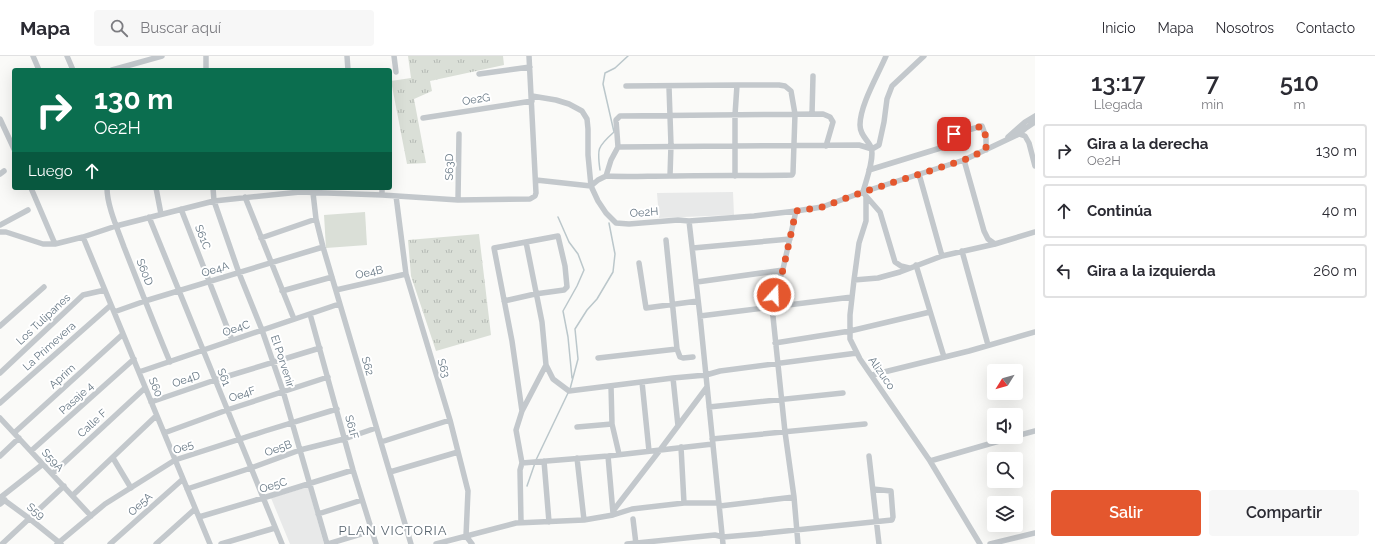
<!DOCTYPE html>
<html lang="es">
<head>
<meta charset="utf-8">
<style>
  :root { --surface:#fff; --page:#f7f7f7; --text:#2b2b33; --muted:#7c7c81; --line:#e1e1e2; --accent:#e4572e }
  body { margin:0; font-family:Raleway,sans-serif; background:var(--page); color:var(--text); height:100vh; display:flex; flex-direction:column; font-size:15px; white-space:nowrap }
  * { box-sizing:border-box; margin:0 }
  p { font-size:13px; color:var(--muted) }
  .icon { flex:none; width:22px; height:22px; fill:none; stroke:currentColor; stroke-width:2; stroke-linecap:round; stroke-linejoin:round }
  .map { position:relative; flex:1; overflow:hidden }
  .side { display:flex; flex-direction:column; background:var(--surface); width:340px }
  .side>* { flex:none }
  .top-card { position:absolute; left:12px; top:12px; width:380px; height:122px; border-radius:4px; box-shadow:0 4px 16px #0002; background:#0b6e4f; color:#fff; overflow:hidden }
  .needle { width:26px; rotate:233deg }
  .fabs { position:absolute; left:987px; top:308px; display:grid; gap:8px }
  .fabs a { display:grid; place-items:center; width:36px; height:36px; border-radius:4px; background:var(--surface); box-shadow:0 4px 16px #0002; font-size:20px }
  .pin { position:absolute; display:grid; place-items:center; width:34px; height:34px; color:#fff; margin:-17px; border-radius:8px; box-shadow:0 2px 6px #0006 }
  .me { position:absolute; width:44px; margin:-22px; rotate:20deg; stroke-linejoin:round; filter:drop-shadow(0 0 3px #0008) }
  .turn { display:flex; align-items:center; gap:14px; height:84px; padding:0 16px; font-size:18px }
  .turn .icon { width:52px; height:52px; stroke-width:2.5 }
  .turn b { display:block; font-size:28px; line-height:34px }
  .then { display:flex; align-items:center; height:38px; padding:0 16px; background:#0003; gap:8px; font-size:15px }
  .eta { display:flex; justify-content:space-evenly; align-items:center; height:68px; text-align:center }
  .eta b { font-size:24px; font-weight:600; line-height:28px }
  .action { display:flex; gap:8px; margin-top:auto; padding:8px 16px }
  .action a { flex:1; height:46px; border-radius:4px; background:var(--accent); color:#fff; font-size:16px; font-weight:600; line-height:46px; text-align:center }
  .action a+a { background:var(--page); color:var(--text) }
  ul { padding:0; list-style:none }
  li { display:flex; align-items:center; gap:12px; height:54px; margin:0 8px 6px; padding:0 8px; border:2px solid var(--line); border-radius:4px }
  li div { flex:1 }
  li b { display:block; font-size:15px }
  li em { font-style:normal }
  header { display:flex; align-items:center; gap:24px; box-sizing:border-box; height:56px; padding:0 20px; background:var(--surface); border-bottom:1px solid var(--line) }
  header strong { font-size:19px }
  nav { display:flex; gap:22px; margin-inline-start:auto; font-size:14px }
  .search { width:280px; height:36px; background:var(--page); display:flex; align-items:center; gap:10px; box-sizing:border-box; padding:0 14px; border-radius:4px; color:var(--muted); font-size:15px }
  main { display:flex; flex:1; min-height:0 }
  .map>svg:first-child { display:block }
  .built { fill:#e8e9e9 }
  .grass { fill:url(#grass-tufts) }
  .pitch { fill:#dadfd7 }
  .lines { fill:none; stroke-linecap:round; stroke-linejoin:round }
  .stream { stroke:#bbc7cb; stroke-width:1.5 }
  .minor { stroke:#c3c8cc; stroke-width:5.5 }
  .route { stroke:#e4572e; stroke-width:7; stroke-dasharray:0 12.6 }
  .labels { text-anchor:middle; stroke-width:4; stroke-linejoin:round; paint-order:stroke }
  .street-label { font-size:11px; fill:#657683; stroke:#fff }
  .quarter-label { font-size:13px; letter-spacing:1px; fill:#57646e; stroke:#fff }
</style>
</head>
<body>
<header>
<strong>Mapa</strong>
<div class="search"><svg class="icon" aria-label="search" viewBox="0 0 24 24"><circle cx="10" cy="10" r="6"/><path d="M15 15l6 6"/></svg>Buscar aquí</div>
<nav><a>Inicio</a><a>Mapa</a><a>Nosotros</a><a>Contacto</a></nav>
</header>
<main>
<div class="map">
<svg width="1035" height="488" viewBox="0 0 1035 488">
  <defs>
    <pattern id="grass-tufts" width="24" height="20" patternUnits="userSpaceOnUse"><rect width="24" height="20" fill="#dadfd7"/><path d="M3 7l-1-3M5 7V3M7 7l1-3M15 17l-1-3M17 17v-4M19 17l1-3" fill="none" stroke="#b4b9b4"/></pattern>
  </defs>
  <rect width="100%" height="100%" fill="#fafaf8"/>
  <path class="built" d="M 733,136 L 734,159 L 659,162 L 657,137 Z
    M 308,431 L 324,488 L 290,488 L 271,442 Z"/>
  <path class="grass" d="M 408,0 L 503,0 L 504,9 L 430,25 L 432,35 L 414,43 L 426,107 L 407,108 L 391,25 L 411,22 Z
    M 479,178 L 491,279 L 436,295 L 411,220 L 408,184 Z"/>
  <path class="pitch" d="M 365,156 L 367,189 L 326,192 L 324,159 Z"/>
  <g class="lines">
    <path class="stream" d="M 600,114 C 597,93 597,91 614,76 L 603,28 L 605,17 L 615,12 L 628,0
      M 558,161 L 569,186 L 578,198 L 584,214 L 577,230 L 563,255 L 568,281 L 572,322
      M 570,333 L 578,303 L 575,273 L 587,254 L 597,243 L 613,216 L 615,198 L 609,167
      M 536,404 L 568,337
      M 527,430 L 535,407"/>
    <path class="minor" d="M 33,0 L 39,14
      M 67,0 L 73,14
      M 347,0 L 348,14
      M 394,0 L 396,16
      M 886,0 C 878,19 860,49 860,69 C 860,79 867,83 871,91 C 875,101 866,125 863,136 L 866,140 L 866,165 L 859,187 L 854,224 L 850,259 L 850,283 L 860,303 L 930,405 L 980,488
      M 112,14 L 162,0
      M 206,14 L 206,0
      M 479,18 L 530,11
      M 626,30 L 737,29
      M 669,31 L 671,89 L 670,120
      M 532,40 L 556,44 L 569,48 L 582,55 L 587,63 L 588,73 L 588,99 L 591,130 L 598,145 L 606,157 L 616,167 L 629,168 L 678,164 L 689,165 L 754,160 L 796,155 L 822,151 L 863,136 L 964,104 L 1019,78 L 1026,72 L 1035,66
      M 812,58 L 813,20
      M 423,62 L 532,45
      M 0,63 L 14,93
      M 954,78 L 982,70 L 986,81 L 986,94
      M 1019,78 L 1025,80 L 1029,87 L 1035,110
      M 1008,81 L 1025,66 L 1035,60
      M 618,91 L 616,64 L 620,60 L 823,58 L 830,61 L 833,66 L 826,90
      M 964,104 L 984,175 L 988,183 L 995,188
      M 869,114 L 947,90
      M 0,118 L 4,115
      M 919,118 L 942,200
      M 606,120 C 627,121 648,120 670,120 C 711,119 751,120 792,119 L 793,117 L 795,58 L 791,35 L 785,30 L 779,29 L 737,29 L 735,59 L 735,120
      M 536,124 L 591,130 L 598,124 L 606,120 L 611,104 L 618,91 L 859,89 L 872,93 L 879,89 L 884,66 L 887,43 L 892,30 L 924,0
      M 31,132 L 55,188
      M 107,132 C 107,150 118,174 124,191 C 139,229 154,268 170,306
      M 156,132 L 161,158
      M 213,132 L 214,145 L 239,217 L 262,274 L 283,335 L 327,488
      M 382,132 L 382,139
      M 313,137 L 316,163 L 323,191 L 411,488
      M 396,140 L 406,218 L 450,364 L 468,435 L 466,480 L 472,488
      M 866,140 L 880,156 L 895,206 L 901,210 L 909,212
      M 245,141 L 294,263
      M 458,144 L 459,78
      M 181,153 L 232,284
      M 796,155 L 783,213 L 774,239 L 772,251 L 785,376 L 794,441 L 798,488
      M 149,161 L 282,488
      M 689,165 L 700,260 L 723,488
      M 0,169 L 28,154
      M 0,176 L 6,176 L 43,188 L 55,188 L 83,181 L 116,170 L 214,145 L 300,136 L 382,139 L 458,144 L 530,143 L 535,140 L 536,137 L 529,0
      M 83,181 L 210,488
      M 261,182 L 316,163
      M 666,184 L 677,293 L 680,301 L 683,302 L 693,301
      M 693,192 L 790,183
      M 962,195 L 988,289
      M 639,207 L 646,252 L 698,245
      M 916,209 L 944,301
      M 854,224 L 878,222 L 900,216 L 942,200 L 995,188 L 1035,176
      M 697,226 L 783,214
      M 336,234 L 406,218
      M 282,235 L 332,221
      M 504,245 L 535,238 L 564,234 L 567,231 L 565,210 L 558,180 L 494,192 L 512,285 L 522,355
      M 114,256 L 145,245 L 323,191
      M 310,258 L 353,414 L 376,488
      M 700,260 L 852,241
      M 0,270 L 44,231
      M 775,287 L 850,275 L 930,256
      M 598,302 L 677,293
      M 546,309 L 553,323 L 569,335 L 673,322 L 706,319 L 720,315 L 857,297
      M 139,316 L 339,248
      M 0,317 L 83,239 L 105,234
      M 872,319 L 969,295 L 1035,276
      M 673,322 L 678,370
      M 642,326 L 649,395
      M 611,330 L 612,368 L 619,398
      M 151,346 L 215,324 L 320,292
      M 0,347 L 111,249
      M 709,351 L 843,337
      M 0,362 L 91,460
      M 577,371 L 612,368
      M 14,377 L 123,278
      M 164,377 L 227,354 L 328,321
      M 1016,380 L 1035,375
      M 712,383 L 865,368
      M 381,386 L 450,364
      M 681,391 L 684,447
      M 31,395 L 134,303
      M 0,400 L 19,382
      M 608,400 L 613,457
      M 869,400 L 879,488
      M 113,402 L 131,432
      M 577,402 L 584,464
      M 544,405 L 549,466
      M 930,405 L 1013,381
      M 522,407 L 608,400 L 713,388
      M 390,416 L 458,396
      M 52,418 L 145,332
      M 187,433 L 251,412 L 300,394 L 344,383 L 376,372
      M 73,439 L 156,360
      M 0,441 L 30,463 L 61,488
      M 1,441 L 43,408
      M 0,448 L 5,444
      M 720,450 L 794,441
      M 613,455 L 660,394 L 707,331
      M 318,458 L 362,444
      M 199,461 L 263,442 L 353,414
      M 633,463 L 636,488
      M 521,466 L 520,414 L 522,407 L 516,374 L 522,355 L 546,309 L 542,266 L 526,186
      M 2,488 L 64,430
      M 57,488 L 105,448 L 175,404 L 265,375 L 337,353
      M 110,488 L 183,423
      M 156,488 L 195,453
      M 221,488 L 275,472
      M 328,488 L 371,475
      M 436,488 L 516,467 L 584,464 L 613,459 L 632,453 L 684,447 L 719,447
      M 627,488 L 715,479 L 723,481 L 758,478 L 892,464 L 893,461 L 891,435 L 873,433
      M 990,488 L 1035,477"/>
  </g>
  <g class="lines">
    <path class="route" d="M 774,239 L 783,214 L 796,155 L 822,151 L 863,136 L 964,104 L 986,94 L 986,81 L 982,70 L 954,78"/>
  </g>
  <g class="labels">
    <g class="street-label">
      <text transform="translate(476 43) rotate(-9)" y="4">Oe2G</text>
      <text transform="translate(449 111) rotate(-89)" y="4">S63D</text>
      <text transform="translate(644 156) rotate(-4)" y="4">Oe2H</text>
      <text transform="translate(203 181) rotate(69)" y="4">S61C</text>
      <text transform="translate(215 213) rotate(-17)" y="4">Oe4A</text>
      <text transform="translate(145 216) rotate(69)" y="4">S60D</text>
      <text transform="translate(369 216) rotate(-13)" y="4">Oe4B</text>
      <text transform="translate(43 263) rotate(-43)" y="4">Los Tulipanes</text>
      <text transform="translate(236 272) rotate(-19)" y="4">Oe4C</text>
      <text transform="translate(49 290) rotate(-42)" y="4">La Primevera</text>
      <text transform="translate(283 305) rotate(72)" y="4">El Porvenir</text>
      <text transform="translate(368 310) rotate(73)" y="4">S62</text>
      <text transform="translate(444 312) rotate(73)" y="4">S63</text>
      <text transform="translate(882 317) rotate(55)" y="4">Alizuco</text>
      <text transform="translate(62 320) rotate(-42)" y="4">Aprim</text>
      <text transform="translate(224 321) rotate(68)" y="4">S61</text>
      <text transform="translate(186 323) rotate(-19)" y="4">Oe4D</text>
      <text transform="translate(156 331) rotate(68)" y="4">S60</text>
      <text transform="translate(242 338) rotate(-18)" y="4">Oe4F</text>
      <text transform="translate(76 342) rotate(-42)" y="4">Pasaje 4</text>
      <text transform="translate(92 367) rotate(-43)" y="4">Calle F</text>
      <text transform="translate(352 371) rotate(75)" y="4">S61F</text>
      <text transform="translate(183 391) rotate(-20)" y="4">Oe5</text>
      <text transform="translate(278 392) rotate(-20)" y="4">Oe5B</text>
      <text transform="translate(53 404) rotate(47)" y="4">S59A</text>
      <text transform="translate(273 429) rotate(-17)" y="4">Oe5C</text>
      <text transform="translate(140 448) rotate(-42)" y="4">Oe5A</text>
      <text transform="translate(36 455) rotate(38)" y="4">S59</text>
    </g>
    <g class="quarter-label">
      <text x="393" y="479">PLAN VICTORIA</text>
    </g>
  </g>
</svg>
<div class="fabs">
<a><svg class="needle" viewBox="-14 -14 28 28"><path d="M0-13l5 13h-10z" fill="#e53935"/><path d="M0 13l5-13h-10z" fill="#7c7c81"/></svg></a>
<a><svg class="icon" aria-label="sound" viewBox="0 0 24 24"><path d="M4 9h4l5-4v14l-5-4H4zM17 9q2 3 0 6"/></svg></a>
<a><svg class="icon" aria-label="search" viewBox="0 0 24 24"><circle cx="10" cy="10" r="6"/><path d="M15 15l6 6"/></svg></a>
<a><svg class="icon" aria-label="layers" viewBox="0 0 24 24"><path d="M12 4l9 5-9 5-9-5zM3 14l9 5 9-5"/></svg></a>
</div>
<div class="pin" style="left:954px;top:78px;background:#d93025"><svg class="icon" aria-label="arrive" viewBox="0 0 24 24"><path d="M6 21V4h12l-3 4 3 4H6"/></svg></div>
<svg class="me" style="left:774px;top:239px" viewBox="-20 -20 40 40"><circle r="17" fill="#e4572e" stroke="#fff" stroke-width="3"/><path d="M0-11L8 9 0 5-8 9z" fill="#fff"/></svg>
<div class="top-card">
<div class="turn"><svg class="icon" aria-label="right" viewBox="0 0 24 24"><path d="M7 20v-9h11M14 6l5 5-5 5"/></svg><div><b>130 m</b>Oe2H</div></div>
<div class="then">Luego<svg class="icon" aria-label="ahead" viewBox="0 0 24 24"><path d="M12 20V5M6 11l6-6 6 6"/></svg></div>
</div>
</div>
<section class="side">
<div class="eta">
<div><b>13:17</b><p>Llegada</p></div>
<div><b>7</b><p>min</p></div>
<div><b>510</b><p>m</p></div>
</div>
<ul>
<li><svg class="icon" aria-label="right" viewBox="0 0 24 24"><path d="M7 20v-9h11M14 6l5 5-5 5"/></svg><div><b>Gira a la derecha</b><p>Oe2H</p></div><em>130 m</em></li>
<li><svg class="icon" aria-label="ahead" viewBox="0 0 24 24"><path d="M12 20V5M6 11l6-6 6 6"/></svg><div><b>Continúa</b></div><em>40 m</em></li>
<li><svg class="icon" aria-label="left" viewBox="0 0 24 24"><path d="M17 20v-9H6M10 6l-5 5 5 5"/></svg><div><b>Gira a la izquierda</b></div><em>260 m</em></li>
</ul>
<div class="action"><a>Salir</a><a>Compartir</a></div>
</section>
</main>
</body>
</html>
